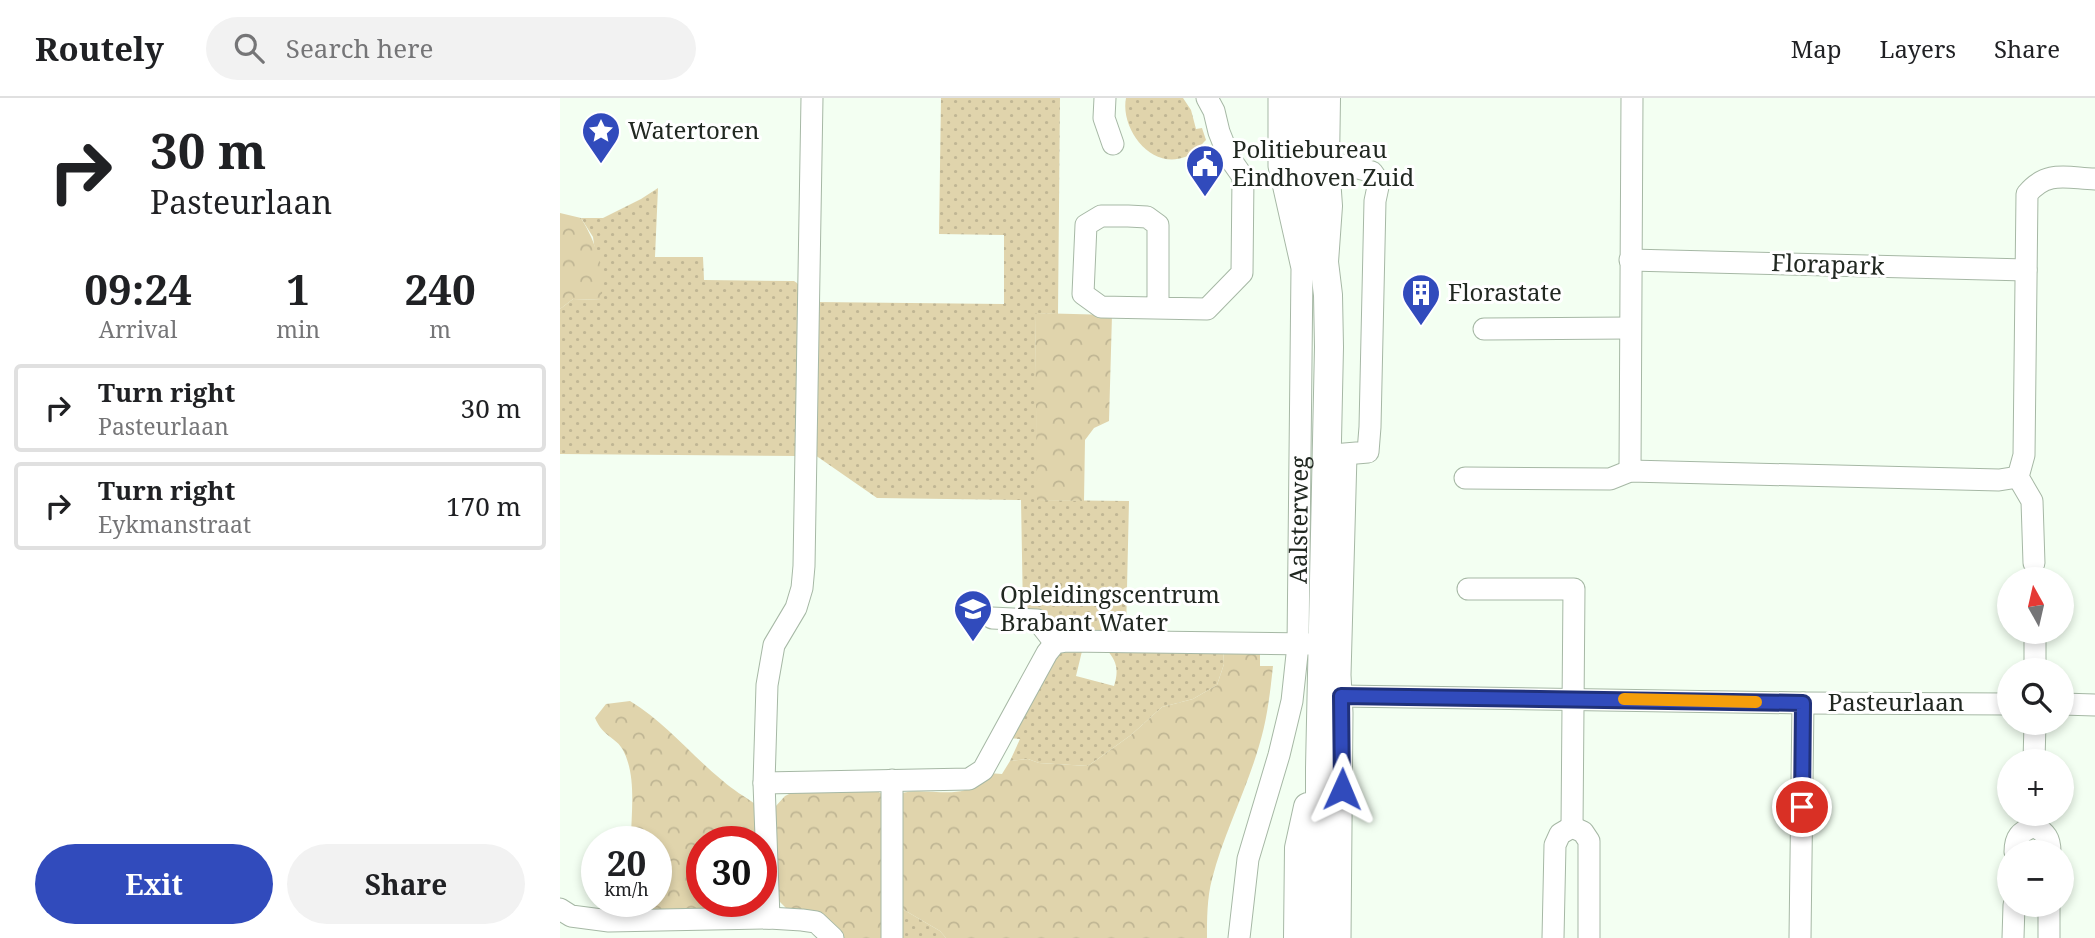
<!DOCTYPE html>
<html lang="en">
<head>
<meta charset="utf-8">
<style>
  :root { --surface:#fff; --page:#f2f2f2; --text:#202124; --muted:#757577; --line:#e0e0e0; --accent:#314bbc }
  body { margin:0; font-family:"Noto Serif",serif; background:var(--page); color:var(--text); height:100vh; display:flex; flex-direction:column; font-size:26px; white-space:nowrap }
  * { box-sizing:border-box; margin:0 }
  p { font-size:23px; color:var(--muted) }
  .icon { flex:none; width:38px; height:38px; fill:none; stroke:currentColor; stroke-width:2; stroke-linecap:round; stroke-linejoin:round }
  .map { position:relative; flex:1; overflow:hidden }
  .panel { display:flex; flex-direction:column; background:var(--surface); width:560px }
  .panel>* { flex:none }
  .guide { background:#fff; color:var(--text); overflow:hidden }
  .needle { width:46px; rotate:352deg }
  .tools { position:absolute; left:1437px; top:469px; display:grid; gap:14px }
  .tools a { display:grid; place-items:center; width:77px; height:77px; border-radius:50%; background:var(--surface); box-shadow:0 4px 10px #0003; font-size:35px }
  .speed { position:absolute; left:21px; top:728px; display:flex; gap:14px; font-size:35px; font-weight:700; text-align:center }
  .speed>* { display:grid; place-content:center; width:91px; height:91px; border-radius:50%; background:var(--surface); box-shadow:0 4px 10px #0003; line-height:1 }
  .speed small { font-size:18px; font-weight:400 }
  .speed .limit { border:10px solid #d22; background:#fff; color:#111 }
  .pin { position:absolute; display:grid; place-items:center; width:60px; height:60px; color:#fff; margin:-30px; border:4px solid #fff; border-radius:50%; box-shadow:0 2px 7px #0007 }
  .me { position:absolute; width:77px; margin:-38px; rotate:1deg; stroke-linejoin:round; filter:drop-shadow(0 0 5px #0008) }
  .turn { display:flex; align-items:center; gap:24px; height:147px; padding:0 35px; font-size:32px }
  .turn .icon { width:91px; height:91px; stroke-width:2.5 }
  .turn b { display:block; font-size:49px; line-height:60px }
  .eta { display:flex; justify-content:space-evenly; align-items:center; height:119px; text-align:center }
  .eta b { font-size:42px; font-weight:700; line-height:49px }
  .cta { display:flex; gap:14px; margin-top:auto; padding:14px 35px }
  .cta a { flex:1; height:80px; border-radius:42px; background:var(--accent); color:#fff; font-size:28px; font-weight:700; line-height:80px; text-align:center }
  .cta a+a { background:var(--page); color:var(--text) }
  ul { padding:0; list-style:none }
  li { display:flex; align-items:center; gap:21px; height:88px; margin:0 14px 10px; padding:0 21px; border:4px solid var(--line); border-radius:7px }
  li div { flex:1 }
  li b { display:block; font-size:26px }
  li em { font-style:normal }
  header { display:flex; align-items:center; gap:42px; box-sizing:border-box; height:98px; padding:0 35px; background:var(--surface); border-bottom:2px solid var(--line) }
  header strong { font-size:33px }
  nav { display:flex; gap:38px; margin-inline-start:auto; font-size:24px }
  .search { width:490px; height:63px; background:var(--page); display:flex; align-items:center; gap:18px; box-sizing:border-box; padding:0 24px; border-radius:38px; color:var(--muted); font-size:26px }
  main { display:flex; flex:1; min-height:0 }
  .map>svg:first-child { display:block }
  .grass { fill:url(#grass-dots) }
  .forest { fill:url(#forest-crowns) }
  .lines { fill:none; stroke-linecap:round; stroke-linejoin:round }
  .minor-casing { stroke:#a6b8a5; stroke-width:23 }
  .major-casing { stroke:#a6b8a5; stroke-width:30 }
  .minor { stroke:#fff; stroke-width:21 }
  .major { stroke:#fff; stroke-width:28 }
  .route-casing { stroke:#20317a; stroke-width:18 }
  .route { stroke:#314bbc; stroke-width:12 }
  .slow { stroke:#f59e0b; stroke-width:12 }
  .labels { text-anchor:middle; stroke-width:6; stroke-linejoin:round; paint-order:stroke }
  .poi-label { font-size:24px; fill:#212821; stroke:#fff; text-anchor:start }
  .street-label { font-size:24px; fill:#212821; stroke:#fff }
</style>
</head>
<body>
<header>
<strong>Routely</strong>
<div class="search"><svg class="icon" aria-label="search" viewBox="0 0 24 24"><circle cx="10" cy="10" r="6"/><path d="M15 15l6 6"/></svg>Search here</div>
<nav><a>Map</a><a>Layers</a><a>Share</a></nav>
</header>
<main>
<section class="panel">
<div class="guide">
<div class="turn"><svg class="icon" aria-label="right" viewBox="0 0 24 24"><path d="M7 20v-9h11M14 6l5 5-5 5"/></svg><div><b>30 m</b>Pasteurlaan</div></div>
</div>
<div class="eta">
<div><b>09:24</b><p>Arrival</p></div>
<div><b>1</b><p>min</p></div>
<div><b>240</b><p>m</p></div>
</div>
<ul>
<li><svg class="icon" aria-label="right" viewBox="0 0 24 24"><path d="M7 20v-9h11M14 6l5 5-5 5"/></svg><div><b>Turn right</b><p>Pasteurlaan</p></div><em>30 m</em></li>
<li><svg class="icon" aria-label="right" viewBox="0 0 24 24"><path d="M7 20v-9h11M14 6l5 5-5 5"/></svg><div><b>Turn right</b><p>Eykmanstraat</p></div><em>170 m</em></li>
</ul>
<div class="cta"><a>Exit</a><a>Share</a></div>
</section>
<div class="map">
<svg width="1535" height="840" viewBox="0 0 1535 840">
  <defs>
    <pattern id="grass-dots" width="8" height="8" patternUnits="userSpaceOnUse" patternTransform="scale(1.75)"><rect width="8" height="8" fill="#e0d4ac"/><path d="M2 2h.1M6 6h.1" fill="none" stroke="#c0b694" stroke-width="1.8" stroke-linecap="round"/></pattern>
    <pattern id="forest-crowns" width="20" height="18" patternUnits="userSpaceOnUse" patternTransform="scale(1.75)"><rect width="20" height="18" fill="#e0d4ac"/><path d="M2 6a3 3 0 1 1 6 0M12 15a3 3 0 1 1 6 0" fill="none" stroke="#c0b694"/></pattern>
  </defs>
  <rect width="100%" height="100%" fill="#f3fff2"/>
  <path class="grass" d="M 381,0 L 500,0 L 498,216 L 475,215 L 478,402 L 569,403 L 566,534 L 506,533 L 482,513 L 463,514 L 461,402 L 317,400 L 255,357 L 256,204 L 444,206 L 444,137 L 379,136 Z
    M 566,0 L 623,0 L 631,12 L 636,31 L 642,30 L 646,42 C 640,48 634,56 625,59 C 591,72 560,31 566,0 Z
    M 98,90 L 95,159 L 143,159 L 144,182 L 234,183 L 237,185 L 240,190 L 238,358 L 0,356 L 0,211 L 13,201 L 42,202 L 33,139 L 21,120 L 43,120 L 81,101 Z
    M 523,549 L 516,578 L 554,588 C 559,572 557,563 546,551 L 663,551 L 664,566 L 657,587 L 633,601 L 602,609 L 571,637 L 528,668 L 479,665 L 468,661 L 450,663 L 460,641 L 447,640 L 500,551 Z
    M 339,809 L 380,833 L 386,840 L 338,840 Z"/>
  <path class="forest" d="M 0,115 L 21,120 C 38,148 43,170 42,202 L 13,201 L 0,211 Z
    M 475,215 L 552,217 L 549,323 L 534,330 L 525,342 L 524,403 L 477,402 Z
    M 663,551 L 700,552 L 700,568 L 713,568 C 710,596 707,622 699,648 C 686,693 664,735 652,781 C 647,800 647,821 647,840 L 386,840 L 380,833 L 339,809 L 342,695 C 362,690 387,698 405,692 C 413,689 421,681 428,675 L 442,676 L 450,663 L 468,661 L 479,665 L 528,668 L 571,637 L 602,609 L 633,601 L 657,587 L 664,566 Z
    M 70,603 C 106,625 131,657 163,683 C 173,692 184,698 195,706 L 195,744 L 142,744 L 142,803 L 187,803 L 183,808 L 172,813 L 49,813 L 43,803 L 96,803 L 96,744 L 71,744 C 71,714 77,679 63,652 C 56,639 43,639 35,620 L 46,606 Z
    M 316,692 L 323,697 L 325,840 L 284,840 L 280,833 L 228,812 L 215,799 L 215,709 L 225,698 L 233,694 Z"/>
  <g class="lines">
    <defs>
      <g id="minor">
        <path d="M 545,0 L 544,20 L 553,46"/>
        <path d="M 765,66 L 791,68 L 812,74 L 819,84 L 815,103 L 810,329 L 808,354 L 773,357"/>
        <path d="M 1070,162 L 1466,172"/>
        <path d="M 598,210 L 598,127 L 587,119 L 568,118 L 541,118 L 526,127 L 523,196 L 541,209 L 647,211 L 682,175 L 683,79 L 669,59 L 659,34 L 654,13 L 647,0"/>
        <path d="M 924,231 L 1069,230"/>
        <path d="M 1070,373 L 1072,0"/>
        <path d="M 905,380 L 1050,381 L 1070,373 L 1439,382 L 1458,379"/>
        <path d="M 1474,465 L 1472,403 L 1458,379 L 1464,357 L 1467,96 C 1487,72 1506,80 1535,81"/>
        <path d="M 908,491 L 1014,491 L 1012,729"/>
        <path d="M 432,520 L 477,522 L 495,545"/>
        <path d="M 1475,572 L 1475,545"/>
        <path d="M 781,598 L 1243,605 L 1449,606"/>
        <path d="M 1502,606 L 1535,607"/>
        <path d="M 1474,663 L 1475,625"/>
        <path d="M 204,685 L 409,681 L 423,672 L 487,555 L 495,545 L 507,543 L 751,546"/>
        <path d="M 1474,728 C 1486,735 1490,740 1490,754"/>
        <path d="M 1012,729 L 1023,734 L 1029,743 L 1029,840"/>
        <path d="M 1455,754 C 1455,739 1460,734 1474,728"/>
        <path d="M 0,811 L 11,818 L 49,823 L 209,820 L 242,822 L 256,824 L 273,840"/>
        <path d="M 209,820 L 204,685 L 207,587 L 214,547 L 236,510 L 242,490 L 244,468 L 252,0"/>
        <path d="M 332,840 L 332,682"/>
        <path id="s1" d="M 679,840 L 688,761 L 719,657 L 732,603 L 738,547 L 742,170 L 719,68 L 719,0"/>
        <path d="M 780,840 L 782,615 L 780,577 L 786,357"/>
        <path d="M 993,840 L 995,747 L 1000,736 L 1012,729"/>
        <path d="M 1240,840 L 1243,605"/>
        <path d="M 1453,840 L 1454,807"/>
        <path d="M 1489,840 L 1489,807"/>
      </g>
      <path id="major" d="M 739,0 C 738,39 737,81 747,119 C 750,132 756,144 760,155
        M 738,840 L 739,750 L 748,709
        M 760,840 L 760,670 L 769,249 L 768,197 L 764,164 L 768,108 L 765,66 L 766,0"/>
    </defs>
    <use href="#minor" class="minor-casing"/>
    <use href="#major" class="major-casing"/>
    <use href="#minor" class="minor"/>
    <use href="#major" class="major"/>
  </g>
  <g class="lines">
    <defs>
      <path id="route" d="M 782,691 L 781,598 L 1243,605 L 1242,709"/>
    </defs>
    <use href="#route" class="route-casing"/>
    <use href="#route" class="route"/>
    <path class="slow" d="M 1064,601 L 1196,604"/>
  </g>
  <defs>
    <symbol id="sight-pin" viewBox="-11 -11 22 30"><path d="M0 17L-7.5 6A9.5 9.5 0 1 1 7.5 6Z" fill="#314bbc" stroke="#fff"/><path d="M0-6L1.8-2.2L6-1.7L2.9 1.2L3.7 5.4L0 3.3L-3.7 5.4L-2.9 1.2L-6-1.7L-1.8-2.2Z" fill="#fff"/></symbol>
    <symbol id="civic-pin" viewBox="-11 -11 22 30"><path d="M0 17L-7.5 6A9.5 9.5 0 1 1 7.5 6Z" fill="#314bbc" stroke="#fff"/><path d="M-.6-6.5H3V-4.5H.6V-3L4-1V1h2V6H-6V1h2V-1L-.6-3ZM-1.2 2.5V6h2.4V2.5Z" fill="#fff"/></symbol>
    <symbol id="building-pin" viewBox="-11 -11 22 30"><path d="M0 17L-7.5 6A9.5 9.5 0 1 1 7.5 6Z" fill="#314bbc" stroke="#fff"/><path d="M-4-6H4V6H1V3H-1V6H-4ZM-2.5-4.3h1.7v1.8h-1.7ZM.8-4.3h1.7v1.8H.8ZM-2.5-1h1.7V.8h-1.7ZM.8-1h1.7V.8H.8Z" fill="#fff"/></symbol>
    <symbol id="school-pin" viewBox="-11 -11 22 30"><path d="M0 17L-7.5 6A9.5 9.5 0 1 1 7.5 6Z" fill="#314bbc" stroke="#fff"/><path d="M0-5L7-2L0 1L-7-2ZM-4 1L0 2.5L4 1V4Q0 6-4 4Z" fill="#fff"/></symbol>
  </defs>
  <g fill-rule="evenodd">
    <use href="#sight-pin" x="19" y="11" width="44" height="60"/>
    <use href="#civic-pin" x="623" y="44" width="44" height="60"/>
    <use href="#building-pin" x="839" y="173" width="44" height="60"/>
    <use href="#school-pin" x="391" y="489" width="44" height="60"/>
  </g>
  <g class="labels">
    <g class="poi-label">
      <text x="68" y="41">Watertoren</text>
      <text x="672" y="60">Politiebureau<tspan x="672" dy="28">Eindhoven Zuid</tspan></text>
      <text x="888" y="203">Florastate</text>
      <text x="440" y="505">Opleidingscentrum<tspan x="440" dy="28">Brabant Water</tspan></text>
    </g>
    <g class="street-label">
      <text transform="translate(1268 167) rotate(2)" y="8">Florapark</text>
      <text dy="8" stroke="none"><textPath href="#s1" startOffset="425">Aalsterweg</textPath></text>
      <text x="1336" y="613">Pasteurlaan</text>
    </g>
  </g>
</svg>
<div class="tools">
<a><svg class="needle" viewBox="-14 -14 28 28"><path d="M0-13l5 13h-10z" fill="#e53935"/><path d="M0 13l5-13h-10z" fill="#757577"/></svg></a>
<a><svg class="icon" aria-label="search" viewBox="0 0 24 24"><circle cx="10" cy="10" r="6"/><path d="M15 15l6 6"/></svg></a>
<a>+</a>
<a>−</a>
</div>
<div class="speed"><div>20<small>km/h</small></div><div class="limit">30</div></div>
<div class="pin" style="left:1242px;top:709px;background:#d93025"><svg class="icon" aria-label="arrive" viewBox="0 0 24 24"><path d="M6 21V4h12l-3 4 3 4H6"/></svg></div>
<svg class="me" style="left:782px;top:691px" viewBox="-20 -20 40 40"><path d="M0-17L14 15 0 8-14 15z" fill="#314bbc" stroke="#fff" stroke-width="4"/></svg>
</div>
</main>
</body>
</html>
